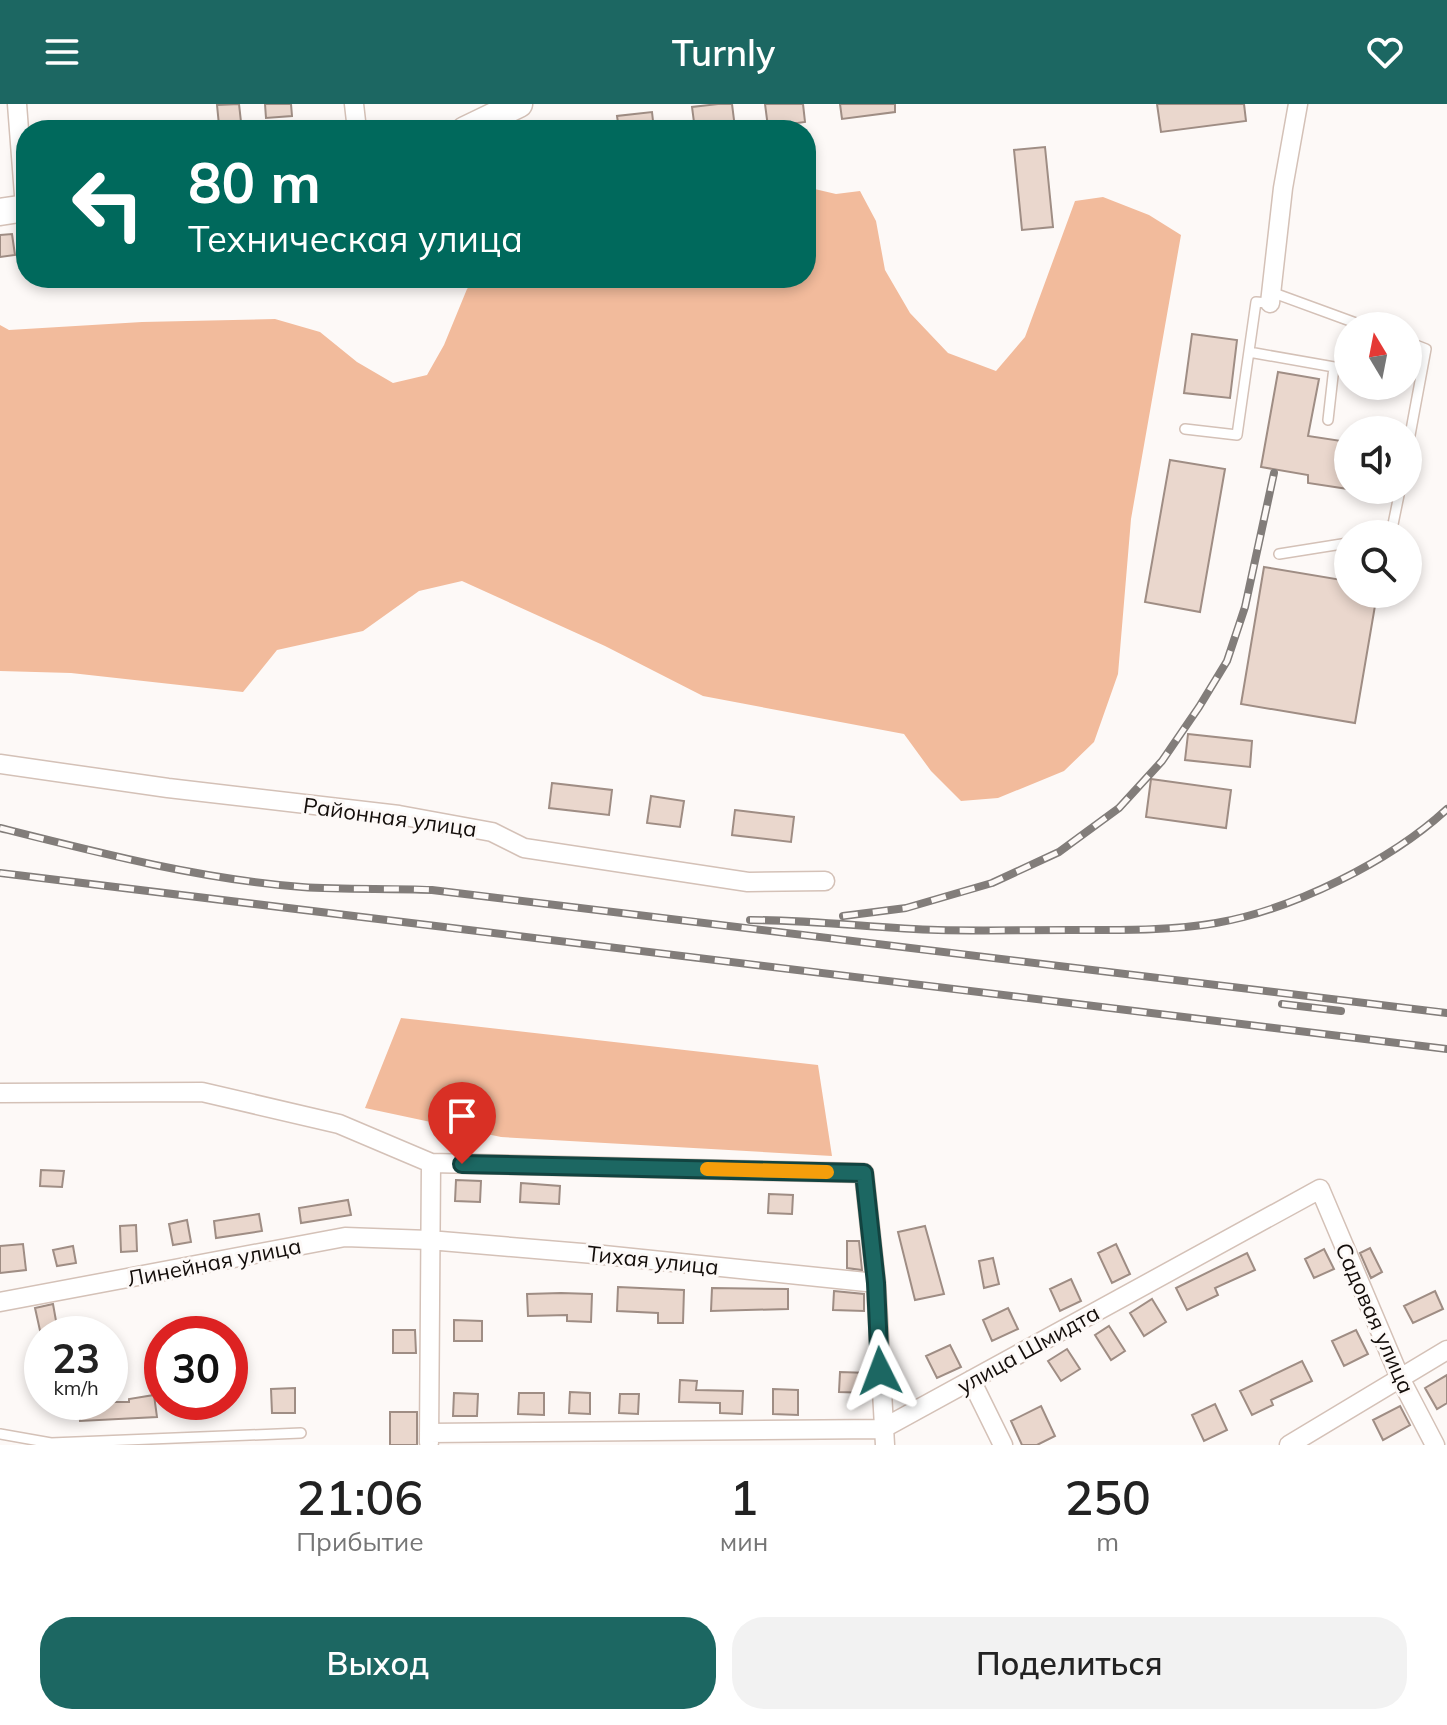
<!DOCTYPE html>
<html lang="ru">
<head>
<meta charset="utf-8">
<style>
  :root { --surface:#fff; --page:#f2f2f2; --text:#222; --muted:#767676; --accent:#1c6762 }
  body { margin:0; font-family:Mulish,sans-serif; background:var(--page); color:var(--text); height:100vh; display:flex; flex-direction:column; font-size:30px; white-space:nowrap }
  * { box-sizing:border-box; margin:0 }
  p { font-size:26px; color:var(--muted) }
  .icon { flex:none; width:44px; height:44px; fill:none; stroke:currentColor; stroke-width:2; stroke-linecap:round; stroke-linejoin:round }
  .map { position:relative; height:1341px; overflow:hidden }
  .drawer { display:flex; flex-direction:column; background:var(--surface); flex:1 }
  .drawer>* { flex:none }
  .banner { position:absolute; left:16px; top:16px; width:800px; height:168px; border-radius:32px; box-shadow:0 4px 12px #0003; background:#00695c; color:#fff; overflow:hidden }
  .needle { width:52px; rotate:350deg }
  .buttons { position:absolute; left:1334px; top:208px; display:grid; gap:16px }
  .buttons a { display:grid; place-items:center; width:88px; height:88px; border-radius:50%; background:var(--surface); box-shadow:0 4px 12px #0003; font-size:40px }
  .speed { position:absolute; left:24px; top:1212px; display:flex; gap:16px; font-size:40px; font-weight:700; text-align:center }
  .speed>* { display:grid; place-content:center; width:104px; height:104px; border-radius:50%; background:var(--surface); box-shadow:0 4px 12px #0003; line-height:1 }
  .speed small { font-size:20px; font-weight:400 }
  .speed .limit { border:12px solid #d22; background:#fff; color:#111 }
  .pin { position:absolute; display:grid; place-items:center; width:68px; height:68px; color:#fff; margin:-82px -34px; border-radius:50% 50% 50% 0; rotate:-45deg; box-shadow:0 0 8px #0007 }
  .pin .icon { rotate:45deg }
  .me { position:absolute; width:88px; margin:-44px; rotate:357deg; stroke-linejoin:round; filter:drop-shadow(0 0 6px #0008) }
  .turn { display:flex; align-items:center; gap:28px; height:168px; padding:0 40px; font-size:36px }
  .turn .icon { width:104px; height:104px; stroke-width:2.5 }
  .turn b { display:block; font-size:56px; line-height:68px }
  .eta { display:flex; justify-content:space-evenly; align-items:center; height:136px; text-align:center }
  .eta b { font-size:48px; font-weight:600; line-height:56px }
  .button { display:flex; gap:16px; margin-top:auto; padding:16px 40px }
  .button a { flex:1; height:92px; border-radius:32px; background:var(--accent); color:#fff; font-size:32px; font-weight:600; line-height:92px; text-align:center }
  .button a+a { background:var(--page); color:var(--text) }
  header { display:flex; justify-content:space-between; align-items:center; height:104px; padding:0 40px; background:var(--accent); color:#fff; font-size:36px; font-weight:600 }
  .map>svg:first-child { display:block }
  .green { fill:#f2bb9c }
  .building { fill:#ead7cd; stroke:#9f8d84; stroke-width:2 }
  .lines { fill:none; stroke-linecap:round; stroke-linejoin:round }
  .lane-casing { stroke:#d4c1b7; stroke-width:12 }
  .street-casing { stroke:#d4c1b7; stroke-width:21 }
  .secondary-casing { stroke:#d4c1b7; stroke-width:29 }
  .lane { stroke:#fff; stroke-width:9 }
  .street { stroke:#fff; stroke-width:18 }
  .secondary { stroke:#fff; stroke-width:26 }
  .rail-casing { stroke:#827d7a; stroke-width:8 }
  .rail { stroke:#fdf9f7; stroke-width:5; stroke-dasharray:15; stroke-linecap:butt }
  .route-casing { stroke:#124340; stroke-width:20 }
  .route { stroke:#1c6762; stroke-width:14 }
  .slow { stroke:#f59e0b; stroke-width:14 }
  .labels { text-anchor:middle; stroke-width:6; stroke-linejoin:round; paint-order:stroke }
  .street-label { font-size:22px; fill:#130d0a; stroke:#fdf9f7 }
</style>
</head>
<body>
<header><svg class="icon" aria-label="menu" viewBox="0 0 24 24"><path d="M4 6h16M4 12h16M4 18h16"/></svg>Turnly<svg class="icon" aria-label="heart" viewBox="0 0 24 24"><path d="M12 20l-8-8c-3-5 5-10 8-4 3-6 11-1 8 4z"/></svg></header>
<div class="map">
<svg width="1447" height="1341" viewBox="0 0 1447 1341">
  <rect width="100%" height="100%" fill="#fdf9f7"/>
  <path class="green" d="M 806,83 L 836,90 L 860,87 L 876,117 L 885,166 L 910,209 L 948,249 L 996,267 L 1025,233 L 1075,97 L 1103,93 L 1149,111 L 1181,131 L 1131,415 L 1118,570 L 1094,638 L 1064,667 L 998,694 L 961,697 L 931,667 L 904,630 L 703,592 L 605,542 L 462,477 L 419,487 L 363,527 L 277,546 L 243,588 L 71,569 L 0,567 L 0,221 L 9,226 L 142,218 L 275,215 L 320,228 L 357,258 L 393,279 L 427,271 L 444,241 L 467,185 L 477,174 L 806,174 Z
    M 401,914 L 818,961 L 832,1052 L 501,1033 L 365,1004 Z"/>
  <path class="building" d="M 239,0 L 241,18 L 219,21 L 217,1 Z
    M 265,0 L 291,0 L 292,12 L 266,14 Z
    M 718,0 L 732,0 L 735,24 L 695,26 L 692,3 Z
    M 765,0 L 803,0 L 805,18 L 768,23 Z
    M 840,0 L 895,0 L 895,8 L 842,15 Z
    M 1157,0 L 1244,0 L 1246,17 L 1161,28 Z
    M 652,8 L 654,26 L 619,26 L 617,12 Z
    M 1045,43 L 1053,123 L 1022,126 L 1014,46 Z
    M 12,130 L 15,151 L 0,153 L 0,131 Z
    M 1192,230 L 1237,236 L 1230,294 L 1184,289 Z
    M 1278,268 L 1319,275 L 1308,332 L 1348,338 L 1348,385 L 1308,379 L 1308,371 L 1261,363 Z
    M 1170,356 L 1225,365 L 1200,508 L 1145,498 Z
    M 1264,463 L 1348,477 L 1348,490 L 1377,490 L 1355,619 L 1241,600 Z
    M 1188,630 L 1252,637 L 1250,663 L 1185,656 Z
    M 1151,675 L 1231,686 L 1226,724 L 1146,713 Z
    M 552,679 L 612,686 L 609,711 L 549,704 Z
    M 651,692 L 684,697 L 680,723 L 647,719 Z
    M 735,706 L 794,713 L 791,738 L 732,731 Z
    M 41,1066 L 64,1067 L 62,1083 L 40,1082 Z
    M 456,1076 L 481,1077 L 480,1098 L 455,1097 Z
    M 521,1079 L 560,1082 L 559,1100 L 520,1098 Z
    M 769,1090 L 793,1091 L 792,1110 L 768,1109 Z
    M 348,1096 L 351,1111 L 301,1119 L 299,1104 Z
    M 259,1110 L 262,1127 L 216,1134 L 214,1117 Z
    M 187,1116 L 191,1138 L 173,1141 L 169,1120 Z
    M 136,1121 L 137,1147 L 121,1148 L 120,1122 Z
    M 925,1122 L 944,1190 L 915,1196 L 898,1128 Z
    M 847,1137 L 859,1137 L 862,1166 L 847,1164 Z
    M 23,1140 L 26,1166 L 0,1169 L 0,1142 Z
    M 1116,1140 L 1130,1170 L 1112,1179 L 1098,1149 Z
    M 73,1142 L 76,1159 L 57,1162 L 53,1146 Z
    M 1370,1144 L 1382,1168 L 1371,1174 L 1360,1149 Z
    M 1324,1145 L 1334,1165 L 1314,1174 L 1305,1155 Z
    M 1247,1149 L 1255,1166 L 1215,1184 L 1218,1191 L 1187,1206 L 1176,1184 Z
    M 993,1154 L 999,1180 L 984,1184 L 979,1157 Z
    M 1071,1175 L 1081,1197 L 1060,1207 L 1050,1185 Z
    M 618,1183 L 684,1186 L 683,1219 L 658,1219 L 658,1209 L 617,1207 Z
    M 712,1184 L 788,1185 L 788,1205 L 711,1207 Z
    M 834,1187 L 864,1190 L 864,1207 L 833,1206 Z
    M 1435,1187 L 1443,1205 L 1413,1219 L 1404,1202 Z
    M 561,1189 L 592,1190 L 591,1218 L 567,1217 L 567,1211 L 528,1212 L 527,1190 Z
    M 1152,1195 L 1166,1218 L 1144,1232 L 1130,1209 Z
    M 53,1200 L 58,1228 L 41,1231 L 35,1204 Z
    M 1008,1204 L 1018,1225 L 992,1237 L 983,1216 Z
    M 454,1216 L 482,1217 L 482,1237 L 454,1237 Z
    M 1109,1222 L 1125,1247 L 1111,1256 L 1095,1231 Z
    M 393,1226 L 415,1226 L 416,1249 L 393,1249 Z
    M 1356,1226 L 1368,1250 L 1344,1262 L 1332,1237 Z
    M 950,1241 L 961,1263 L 937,1274 L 926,1252 Z
    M 1067,1245 L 1080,1265 L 1061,1277 L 1048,1257 Z
    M 1302,1257 L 1312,1277 L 1271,1296 L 1273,1301 L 1252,1311 L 1240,1287 Z
    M 840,1268 L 869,1269 L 870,1289 L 839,1288 Z
    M 1447,1271 L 1447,1299 L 1437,1305 L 1425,1284 Z
    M 680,1276 L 697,1277 L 696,1286 L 743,1287 L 742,1310 L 720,1309 L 720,1299 L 679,1298 Z
    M 295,1284 L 295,1309 L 272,1309 L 271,1285 Z
    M 773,1285 L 798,1286 L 798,1311 L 773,1310 Z
    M 570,1288 L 590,1289 L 590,1310 L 569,1309 Z
    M 454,1289 L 478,1290 L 477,1312 L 453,1312 Z
    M 519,1289 L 544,1289 L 544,1311 L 518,1310 Z
    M 620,1290 L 639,1290 L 638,1310 L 619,1309 Z
    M 154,1291 L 157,1313 L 80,1317 L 79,1298 L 129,1298 L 129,1295 Z
    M 1215,1300 L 1227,1326 L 1204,1337 L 1192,1311 Z
    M 1041,1302 L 1055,1332 L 1037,1341 L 1022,1341 L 1011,1317 Z
    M 1400,1302 L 1410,1321 L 1383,1336 L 1373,1316 Z
    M 390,1308 L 417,1308 L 417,1341 L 390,1341 Z"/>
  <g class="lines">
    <defs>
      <path id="lane" d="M 1271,188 L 1364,222
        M 1408,238 L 1426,245 L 1408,342
        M 1249,248 L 1334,263 L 1328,316
        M 1185,325 L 1237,331 L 1256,198 L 1270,199
        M 1391,430 L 1400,386
        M 1279,450 L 1348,439
        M 0,1330 L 51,1339 L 301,1329"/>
      <path id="street" d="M 17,0 L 25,104
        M 354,0 L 357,26
        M 1270,199 L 1283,84 L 1298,0
        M 0,660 L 168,684 L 399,711 L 492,728 L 524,744 L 748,778 L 825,777
        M 0,989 L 202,988 L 339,1020 L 431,1059 L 864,1069 L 876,1179 L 885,1341
        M 0,1198 L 345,1133 L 429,1136 L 594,1150 L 876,1179
        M 971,1276 L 1003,1341
        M 429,1329 L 882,1325 L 1320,1085 L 1400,1274 L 1435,1341
        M 429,1338 L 431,1059
        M 1289,1341 L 1447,1246"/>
      <path id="secondary" d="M 465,26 L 519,0
        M 0,108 L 26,104"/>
    </defs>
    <use href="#lane" class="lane-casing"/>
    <use href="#street" class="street-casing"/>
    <use href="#secondary" class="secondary-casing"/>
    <use href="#lane" class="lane"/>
    <use href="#street" class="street"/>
    <use href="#secondary" class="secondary"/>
    <defs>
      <path id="rail" d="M 0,724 C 99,749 200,775 302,783 C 345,786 389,784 432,786 L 1447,909
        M 0,769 L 1447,945
        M 843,812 L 906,804 L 992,779 L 1059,748 L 1119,704 L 1162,657 L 1199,603 L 1227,557 L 1245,503 L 1274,369
        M 750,816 C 813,816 875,824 938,826 C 982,827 1027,826 1071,826 C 1119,826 1169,827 1216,819 C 1292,806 1391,757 1447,705
        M 1282,900 L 1341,907"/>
    </defs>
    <use href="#rail" class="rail-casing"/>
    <use href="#rail" class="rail"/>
  </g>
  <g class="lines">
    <defs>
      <path id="route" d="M 462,1060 L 864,1069 L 876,1179 L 880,1267"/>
    </defs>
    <use href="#route" class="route-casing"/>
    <use href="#route" class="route"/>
    <path class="slow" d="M 707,1065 L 827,1068"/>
  </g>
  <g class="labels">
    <g class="street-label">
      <text transform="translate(390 713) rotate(8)" y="8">Районная улица</text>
      <text transform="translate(653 1156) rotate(6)" y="8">Тихая улица</text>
      <text transform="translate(214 1158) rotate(-11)" y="8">Линейная улица</text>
      <text transform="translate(1375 1214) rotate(66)" y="8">Садовая улица</text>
      <text transform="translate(1028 1245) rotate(-29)" y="8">улица Шмидта</text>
    </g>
  </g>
</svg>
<div class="buttons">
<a><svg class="needle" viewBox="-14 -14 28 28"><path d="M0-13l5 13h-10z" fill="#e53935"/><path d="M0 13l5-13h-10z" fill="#767676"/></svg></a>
<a><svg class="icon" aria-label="sound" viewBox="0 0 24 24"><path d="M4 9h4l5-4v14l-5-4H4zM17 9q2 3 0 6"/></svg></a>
<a><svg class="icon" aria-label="search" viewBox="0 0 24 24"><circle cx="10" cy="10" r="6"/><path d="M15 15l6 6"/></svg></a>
</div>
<div class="speed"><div>23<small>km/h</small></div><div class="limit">30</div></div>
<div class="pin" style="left:462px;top:1060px;background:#d93025"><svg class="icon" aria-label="arrive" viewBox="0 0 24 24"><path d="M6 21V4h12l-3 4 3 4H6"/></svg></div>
<svg class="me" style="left:880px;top:1267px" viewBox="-20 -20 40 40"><path d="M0-17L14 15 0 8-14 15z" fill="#1c6762" stroke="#fff" stroke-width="4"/></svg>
<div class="banner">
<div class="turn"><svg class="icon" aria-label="left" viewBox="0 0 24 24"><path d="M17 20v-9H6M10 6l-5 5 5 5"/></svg><div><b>80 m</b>Техническая улица</div></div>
</div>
</div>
<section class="drawer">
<div class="eta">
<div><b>21:06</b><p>Прибытие</p></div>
<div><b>1</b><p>мин</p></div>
<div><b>250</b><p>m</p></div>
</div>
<div class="button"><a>Выход</a><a>Поделиться</a></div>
</section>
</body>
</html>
